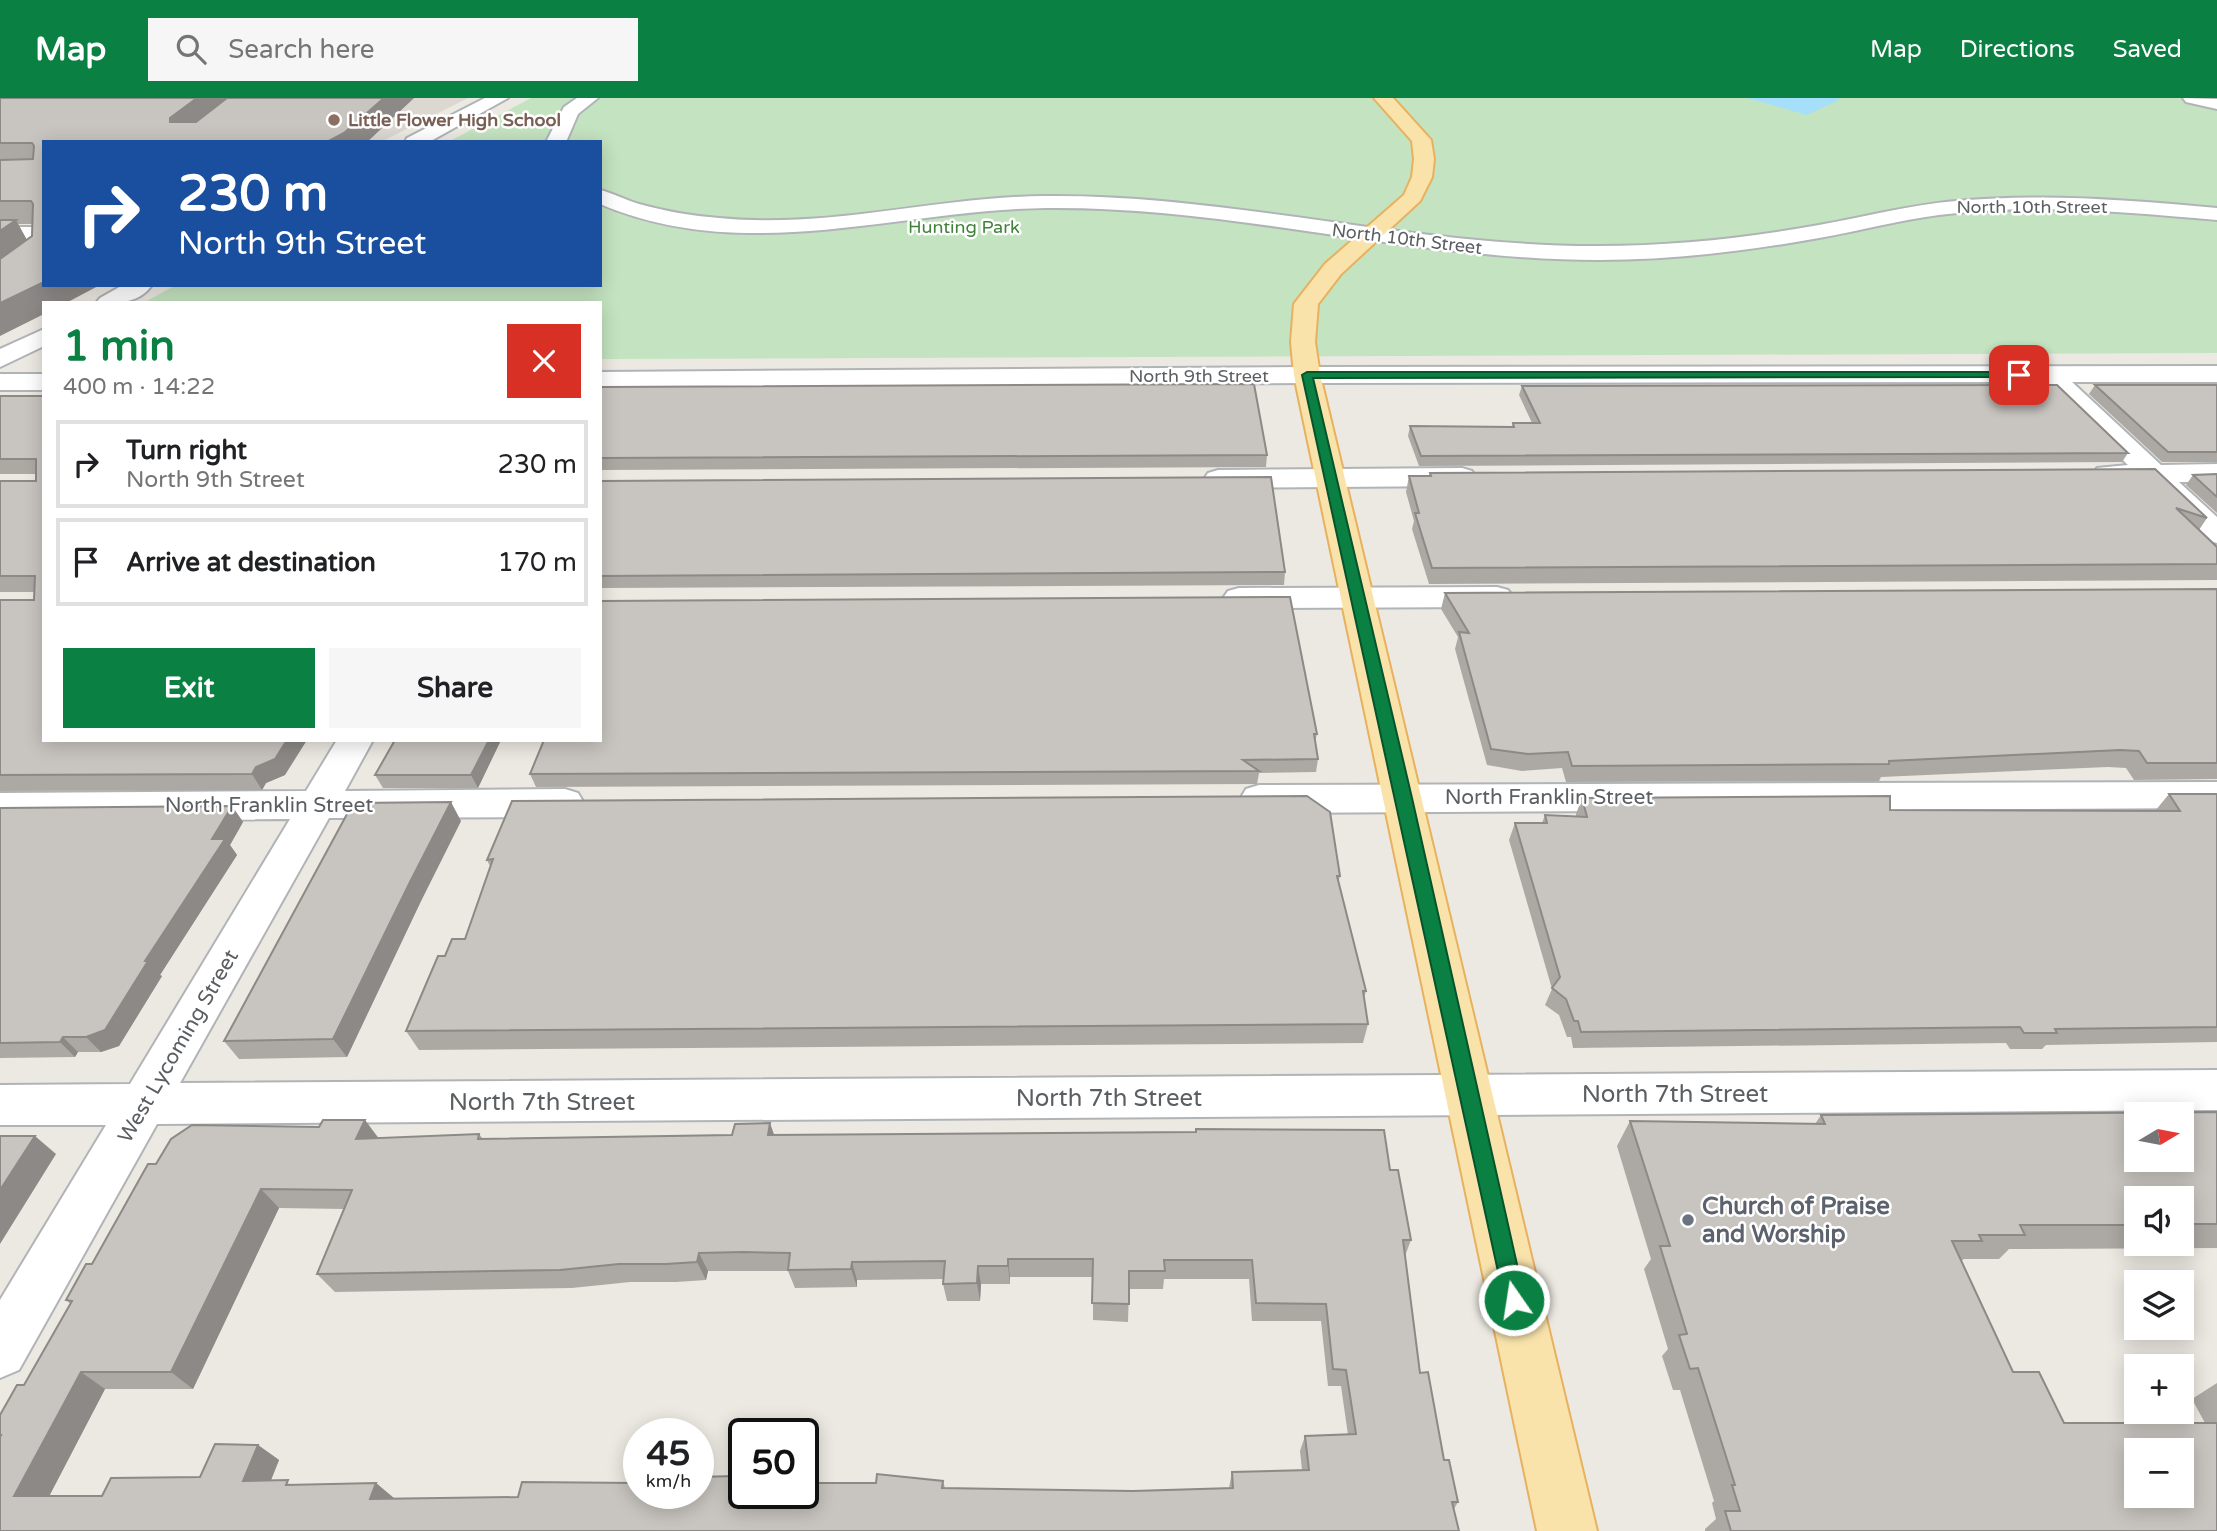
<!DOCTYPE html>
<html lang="en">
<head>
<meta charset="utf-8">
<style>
  :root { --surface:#fff; --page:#f6f6f6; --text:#202124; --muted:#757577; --line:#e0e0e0; --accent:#0b8043 }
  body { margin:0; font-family:"Varela Round",sans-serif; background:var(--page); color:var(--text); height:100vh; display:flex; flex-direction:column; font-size:26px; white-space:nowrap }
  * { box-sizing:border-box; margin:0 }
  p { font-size:23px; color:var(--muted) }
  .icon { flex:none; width:38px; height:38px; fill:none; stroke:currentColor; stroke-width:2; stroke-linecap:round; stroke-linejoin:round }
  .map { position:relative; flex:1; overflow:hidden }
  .side { position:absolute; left:42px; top:203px; width:560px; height:441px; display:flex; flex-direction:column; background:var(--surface); border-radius:0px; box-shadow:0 4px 18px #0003 }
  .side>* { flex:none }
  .hud { position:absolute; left:42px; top:42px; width:560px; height:147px; border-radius:0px; box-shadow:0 4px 18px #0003; background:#1a4fa0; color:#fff; overflow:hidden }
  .needle { width:46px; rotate:80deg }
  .controls { position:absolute; left:2124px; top:1004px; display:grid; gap:14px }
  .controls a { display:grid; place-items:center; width:70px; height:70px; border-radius:0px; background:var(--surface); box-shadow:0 4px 18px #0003; font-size:35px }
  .speed { position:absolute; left:623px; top:1320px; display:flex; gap:14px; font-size:35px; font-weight:700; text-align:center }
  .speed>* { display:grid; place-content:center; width:91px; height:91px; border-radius:50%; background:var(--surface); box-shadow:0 4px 18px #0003; line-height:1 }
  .speed small { font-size:18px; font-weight:400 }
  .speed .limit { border:4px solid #111; border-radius:10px; background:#fff; color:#111 }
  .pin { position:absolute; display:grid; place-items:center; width:60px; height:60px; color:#fff; margin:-30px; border-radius:14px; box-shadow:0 4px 10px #0006 }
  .me { position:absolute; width:77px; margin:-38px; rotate:347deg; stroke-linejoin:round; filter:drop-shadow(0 0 5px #0008) }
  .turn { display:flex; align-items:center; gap:24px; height:147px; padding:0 21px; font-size:32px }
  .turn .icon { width:91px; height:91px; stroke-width:2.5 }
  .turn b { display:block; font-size:49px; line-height:60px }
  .round { display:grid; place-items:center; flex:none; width:74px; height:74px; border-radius:0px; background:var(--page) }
  .headline { display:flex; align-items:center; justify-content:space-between; height:119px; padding:0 21px }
  h1 { font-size:42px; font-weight:700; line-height:52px; color:var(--accent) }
  .button { display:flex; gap:14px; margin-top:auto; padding:14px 21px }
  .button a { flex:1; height:80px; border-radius:0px; background:var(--accent); color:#fff; font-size:28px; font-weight:700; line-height:80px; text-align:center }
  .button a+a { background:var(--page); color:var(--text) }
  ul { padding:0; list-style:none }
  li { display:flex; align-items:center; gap:21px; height:88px; margin:0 14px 10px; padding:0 7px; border:4px solid var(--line); border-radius:0px }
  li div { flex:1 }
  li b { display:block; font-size:26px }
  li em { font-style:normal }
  header { display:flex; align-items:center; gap:42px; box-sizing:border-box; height:98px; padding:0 35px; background:var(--accent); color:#fff }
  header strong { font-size:33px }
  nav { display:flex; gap:38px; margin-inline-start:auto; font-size:24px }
  .search { width:490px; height:63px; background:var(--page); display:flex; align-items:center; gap:18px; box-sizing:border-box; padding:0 24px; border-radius:0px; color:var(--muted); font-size:26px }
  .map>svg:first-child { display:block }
  .education { fill:#dcd8d1 }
  .green { fill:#c4e3c0 }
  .water { fill:#a6dff9 }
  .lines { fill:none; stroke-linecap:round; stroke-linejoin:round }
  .minor-casing { stroke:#b0b4b7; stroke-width:4 }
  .major-casing { stroke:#e7b160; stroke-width:4 }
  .minor { fill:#fff; fill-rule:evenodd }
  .major { fill:#f9e3ab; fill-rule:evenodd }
  .wall { fill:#aca9a4; fill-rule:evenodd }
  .shaded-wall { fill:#8c8986 }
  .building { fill:#c8c4bf; stroke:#8c8986; stroke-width:2; fill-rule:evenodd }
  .route { fill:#0b8043; stroke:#07532c; stroke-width:2 }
  .education-dot { fill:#8d6e63; stroke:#fff; stroke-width:2.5 }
  .worship-dot { fill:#6b7280; stroke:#fff; stroke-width:2.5 }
  .labels { text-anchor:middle; stroke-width:5; stroke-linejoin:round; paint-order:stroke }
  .far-education-label { font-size:18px; font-weight:bold; fill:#785e54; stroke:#fff; text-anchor:start }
  .far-street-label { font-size:18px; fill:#5b5f62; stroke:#fff }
  .far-park-label { font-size:18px; fill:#40823a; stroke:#fff }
  .street-label { font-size:21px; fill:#5b5f62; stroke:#fff }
  .near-street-label { font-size:24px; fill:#5b5f62; stroke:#fff }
  .near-worship-label { font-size:24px; font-weight:bold; fill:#5b616d; stroke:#fff; text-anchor:start }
</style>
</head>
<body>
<header>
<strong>Map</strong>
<div class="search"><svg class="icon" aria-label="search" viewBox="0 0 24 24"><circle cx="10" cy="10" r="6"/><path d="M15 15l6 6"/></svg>Search here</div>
<nav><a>Map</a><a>Directions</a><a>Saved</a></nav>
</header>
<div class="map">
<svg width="2217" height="1433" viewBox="0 0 2217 1433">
  <rect width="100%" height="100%" fill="#ece9e2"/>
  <path class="education" d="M 273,0 L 468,0 L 381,44 L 215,44 Z"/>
  <path class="green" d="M 531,0 L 2217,0 L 2217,255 L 600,261 L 600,205 L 143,205 L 176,187 L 600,187 L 600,44 L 448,44 Z"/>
  <path class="water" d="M 1747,0 L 1835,0 L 1841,1 L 1807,17 Z"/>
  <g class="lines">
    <defs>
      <path id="minor" d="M 485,0 L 508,0 L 429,44 L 405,44 L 407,40 Z
        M 577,0 L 598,0 L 578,16 L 566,44 L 546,44 L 564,9 Z
        M 2183,0 L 2217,1 L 2217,11 L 2186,4 Z
        M 600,92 C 613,95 625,102 639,106 C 664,113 692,118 719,120 C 829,131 936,99 1045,98 C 1231,96 1413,149 1599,148 C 1672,148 1746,140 1819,127 C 1864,119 1909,107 1956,103 C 2043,95 2130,102 2217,110 L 2217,122 C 2125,114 2031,105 1939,117 C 1899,122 1859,133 1819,140 C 1747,153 1672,162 1599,162 C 1413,162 1232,108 1046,110 C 897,112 745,168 600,106 Z
        M 0,129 L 44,129 L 44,143 L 0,143 Z
        M 123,187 L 152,187 C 139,206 117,205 96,205 L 100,200 Z
        M 44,231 L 44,248 L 0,269 L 0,251 Z
        M 2217,268 L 2217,284 L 2072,284 L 2161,367 L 2217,366 L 2217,384 L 2179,384 L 2217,419 L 2217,445 L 2206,442 L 2146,384 L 2097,382 L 2093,376 L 2097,370 L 2128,367 L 2042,284 L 1307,285 L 600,290 L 600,274 L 1307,269 Z
        M 0,276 L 44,276 L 44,292 L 0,292 Z
        M 1462,370 L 1472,373 L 1476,379 L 1472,385 L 1462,388 L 1218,390 L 1208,387 L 1204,381 L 1208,375 L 1218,372 Z
        M 1497,489 L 1508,492 L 1513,499 L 1508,506 L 1497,509 L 1239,510 L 1228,507 L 1223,500 L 1228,493 L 1239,490 Z
        M 337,642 L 373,642 L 345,693 L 565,691 L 578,695 L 584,705 L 578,715 L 565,719 L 329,720 L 180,985 L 2217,972 L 2217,1012 L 157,1026 L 19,1272 L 0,1280 L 0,1202 L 106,1027 L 0,1027 L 0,987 L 130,986 L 290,721 L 0,723 L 0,695 L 306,693 Z
        M 2217,684 L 2217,710 L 1259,715 L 1246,711 L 1240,701 L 1246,691 L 1259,687 Z"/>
      <path id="major" d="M 1374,0 L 1393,0 L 1431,42 L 1434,61 L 1432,79 L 1420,103 L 1341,176 L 1318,206 L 1315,244 L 1320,277 L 1597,1433 L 1537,1433 L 1294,277 L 1291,244 L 1294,206 L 1325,166 L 1404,97 L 1412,79 L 1414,61 L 1412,43 Z"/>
    </defs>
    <use href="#minor" class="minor-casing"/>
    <use href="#major" class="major-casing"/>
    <use href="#minor" class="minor"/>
    <use href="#major" class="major"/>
  </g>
  <path class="wall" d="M 0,0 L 414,0 L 367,44 L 44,44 L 44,187 L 0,238 ZM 18,126 L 32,126 L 32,138 L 27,142 Z
    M 2095,287 L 2217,287 L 2217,364 L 2162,364 L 2089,296 Z
    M 1522,288 L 2128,355 L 2122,364 L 1419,368 L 1408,338 L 1410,328 L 1512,329 L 1513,325 L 1532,325 L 1519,297 Z
    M 600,289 L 1267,357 L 1266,369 L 600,372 Z
    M 0,298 L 44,298 L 44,642 L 285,677 L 266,685 L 262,692 L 0,693 L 0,502 L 34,502 L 34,494 L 0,494 L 0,383 L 36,383 L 36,376 L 0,376 Z
    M 2155,371 L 2207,420 L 2199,432 L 2217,449 L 2217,482 L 1429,486 L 1412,431 L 1414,423 L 1406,394 L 1409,378 L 1429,378 L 1430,375 Z
    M 2217,376 L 2217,415 L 2186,387 L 2193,377 Z
    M 600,383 L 1285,474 L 1284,487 L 600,490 Z
    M 2217,491 L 2217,681 L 2134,682 L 2126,670 L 2108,669 L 1881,679 L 1879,683 L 1566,684 L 1562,670 L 1522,673 L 1487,667 L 1455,551 L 1458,539 L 1441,511 L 1445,495 Z
    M 1317,636 L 1315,644 L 1318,661 L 1316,674 L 1259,675 L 1257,686 L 536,689 L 530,676 Z
    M 395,642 L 501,642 L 478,690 L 383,690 L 375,677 Z
    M 2169,696 L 2217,696 L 2217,944 L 2046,947 L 2042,951 L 2010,951 L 2006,945 L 1573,950 L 1571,939 L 1567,939 L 1559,917 L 1545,907 L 1552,891 L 1509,742 L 1515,725 L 1542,725 L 1545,717 L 1576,718 L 1576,716 L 1582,700 L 1890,712 L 2155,713 Z
    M 232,708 L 243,724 L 230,747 L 237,757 L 160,877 L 162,878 L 119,948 L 101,954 L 78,954 L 75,959 L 0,960 L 0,710 Z
    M 461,723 L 421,803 L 347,959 L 239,961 L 224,943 Z
    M 487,762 L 1340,778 L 1338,785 L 1366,893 L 1364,900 L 1368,926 L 1363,945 L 419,952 L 406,933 L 445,858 L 465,841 L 490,768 Z
    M 2217,1014 L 2217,1150 L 2009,1151 L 1999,1161 L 1964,1161 L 1961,1163 L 2013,1274 L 2064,1325 L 2205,1325 L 2192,1301 L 2217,1285 L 2217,1433 L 1705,1433 L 1705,1431 L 1716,1421 L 1712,1405 L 1714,1403 L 1680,1292 L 1673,1292 L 1662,1258 L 1668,1251 L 1644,1171 L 1651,1161 L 1617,1048 L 1630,1023 L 1815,1026 L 1821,1017 ZM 2137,1101 L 2182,1101 L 2182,1146 L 2137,1146 Z
    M 479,1036 L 483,1041 L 774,1037 L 1390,1072 L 1411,1142 L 1405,1158 L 1420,1275 L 1444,1362 L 1458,1404 L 1454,1411 L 0,1433 L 0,1317 L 24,1287 L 71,1206 L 66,1202 L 92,1166 L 156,1066 L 379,1040 ZM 279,1110 L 344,1111 L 317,1176 L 335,1194 L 572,1190 L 630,1184 L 676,1184 L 706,1182 L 708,1173 L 788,1173 L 795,1190 L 857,1189 L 857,1182 L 944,1181 L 943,1186 L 947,1203 L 980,1203 L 981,1186 L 1010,1186 L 1010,1179 L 1093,1179 L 1093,1222 L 1128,1224 L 1129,1191 L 1163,1191 L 1164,1181 L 1249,1181 L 1252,1223 L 1321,1223 L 1328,1288 L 1341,1288 L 1348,1337 L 1305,1338 L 1300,1353 L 1302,1372 L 1232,1374 L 1229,1390 L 1133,1393 L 945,1390 L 943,1383 L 804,1396 L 743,1396 L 743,1393 L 734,1378 L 639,1385 L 518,1399 L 394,1401 L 376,1385 L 295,1387 L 271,1382 L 279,1362 L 258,1347 L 200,1379 L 102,1398 L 49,1398 L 105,1291 L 193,1291 Z"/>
  <path class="shaded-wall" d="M 197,0 L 234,0 L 180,44 L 170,24 L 170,20 Z
    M 384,0 L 414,0 L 367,44 L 327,44 Z
    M 16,122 L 29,146 L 0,168 L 0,133 Z
    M 44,184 L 44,187 L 100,187 L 66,205 L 44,205 L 44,216 L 0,238 L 0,205 Z
    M 287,642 L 307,642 L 285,677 L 266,685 L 262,692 L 252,676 L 256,669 Z
    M 489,642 L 501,642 L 478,690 L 471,677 Z
    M 451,704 L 461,723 L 421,803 L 347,959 L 333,941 L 410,784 Z
    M 232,708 L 243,724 L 230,747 L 237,757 L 160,877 L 162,878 L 119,948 L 101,954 L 86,939 L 145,863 L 212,741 Z
    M 63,939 L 78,954 L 75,959 L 60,944 Z
    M 365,1022 L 380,1042 L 356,1041 Z
    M 770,1025 L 777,1045 L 768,1037 Z
    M 35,1038 L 56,1056 L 0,1146 L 0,1092 Z
    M 261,1091 L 279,1110 L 193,1291 L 171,1274 Z
    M 699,1155 L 708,1173 L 706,1182 L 697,1164 Z
    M 1008,1161 L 1010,1179 L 1010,1186 L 1008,1168 Z
    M 852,1164 L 857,1182 L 857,1189 L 851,1171 Z
    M 978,1168 L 981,1186 L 980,1203 L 977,1185 Z
    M 81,1274 L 105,1291 L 42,1412 L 14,1398 Z
    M 258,1347 L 279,1362 L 265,1397 L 243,1383 Z
    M 734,1378 L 743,1393 L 740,1410 L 731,1396 Z
    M 376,1385 L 394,1400 L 389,1416 L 370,1401 Z"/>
  <path class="building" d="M 0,0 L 197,0 L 170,20 L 170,24 L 196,24 L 227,0 L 384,0 L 344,35 L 327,44 L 44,44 L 44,184 L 0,205 L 0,161 L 32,138 L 33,106 L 31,103 L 0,103 L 0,62 L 33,61 L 34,48 L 32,45 L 0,45 Z
    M 0,122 L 16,122 L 0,133 Z
    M 1254,286 L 1267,357 L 600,360 L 600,289 Z
    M 2057,287 L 2128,355 L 1421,358 L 1410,328 L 1514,329 L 1513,325 L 1540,325 L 1522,288 Z
    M 2095,287 L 2217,287 L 2217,354 L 2168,354 Z
    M 0,298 L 44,298 L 44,642 L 287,642 L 275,661 L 256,669 L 252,676 L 0,677 L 0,502 L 34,502 L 35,478 L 0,478 L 0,383 L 36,383 L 36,361 L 0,361 Z
    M 2155,371 L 2207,420 L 2176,410 L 2217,449 L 2217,466 L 1432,470 L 1415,415 L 1419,415 L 1409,378 L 1431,378 L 1430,375 Z
    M 2217,376 L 2217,399 L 2193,377 Z
    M 1271,379 L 1285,474 L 600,478 L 600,383 Z
    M 2217,491 L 2217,665 L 2147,665 L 2139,653 L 2120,652 L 1889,663 L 1889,666 L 1572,668 L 1568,654 L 1528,656 L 1491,651 L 1459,534 L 1469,535 L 1445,495 Z
    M 1290,499 L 1317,636 L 1314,636 L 1318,661 L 1243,662 L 1259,673 L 530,676 L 544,642 L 600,642 L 600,503 Z
    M 395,642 L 489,642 L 471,677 L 375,677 Z
    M 2169,696 L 2217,696 L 2217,929 L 2055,931 L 2057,935 L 2024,935 L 2020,929 L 1581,934 L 1578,923 L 1574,923 L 1566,901 L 1552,890 L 1560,879 L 1515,725 L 1547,725 L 1545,717 L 1587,719 L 1582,700 L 1890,698 L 1890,712 L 2180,713 Z
    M 1307,698 L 1330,714 L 1340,778 L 1337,778 L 1366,893 L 1363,893 L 1368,926 L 406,933 L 438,858 L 445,858 L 452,841 L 465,841 L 493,761 L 487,762 L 512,703 Z
    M 451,704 L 410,784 L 333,941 L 224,943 L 353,705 Z
    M 232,708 L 212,741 L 225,741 L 145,863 L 148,863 L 105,932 L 86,939 L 63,939 L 60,944 L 0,945 L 0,710 Z
    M 2217,1014 L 2217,1126 L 2182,1126 L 2182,1101 L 2137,1101 L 2137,1127 L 2020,1127 L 2025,1137 L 1979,1137 L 1982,1143 L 1952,1143 L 2013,1274 L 2039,1274 L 2064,1325 L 2217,1325 L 2217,1433 L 1731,1433 L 1725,1413 L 1740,1413 L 1732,1387 L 1735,1387 L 1698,1270 L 1690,1271 L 1679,1237 L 1687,1236 L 1660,1148 L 1670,1148 L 1630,1023 L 1825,1026 L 1821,1017 ZM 2137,1017 L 2182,1017 L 2182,1062 L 2137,1062 ZM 2137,1353 L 2182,1353 L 2182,1398 L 2137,1398 Z
    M 323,1022 L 365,1022 L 356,1041 L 479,1036 L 478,1041 L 732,1037 L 735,1026 L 770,1025 L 768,1037 L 1196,1034 L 1196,1031 L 1384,1032 L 1390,1072 L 1398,1072 L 1411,1142 L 1403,1142 L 1420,1275 L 1428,1274 L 1444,1362 L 1449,1362 L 1458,1404 L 1452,1404 L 1459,1433 L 0,1433 L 0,1339 L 1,1337 L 0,1337 L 0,1317 L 17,1287 L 24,1287 L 72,1203 L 66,1202 L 86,1166 L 92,1166 L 148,1066 L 156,1066 L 171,1041 L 192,1027 L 319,1029 ZM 261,1091 L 352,1092 L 317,1176 L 560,1172 L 619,1166 L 666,1166 L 697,1164 L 699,1155 L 743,1154 L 790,1155 L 788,1172 L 851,1171 L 852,1164 L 945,1163 L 943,1186 L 977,1185 L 978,1168 L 1008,1168 L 1008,1161 L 1093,1161 L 1092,1205 L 1129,1206 L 1129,1173 L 1165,1173 L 1164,1162 L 1252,1162 L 1256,1205 L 1326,1206 L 1333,1271 L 1346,1272 L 1356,1336 L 1305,1338 L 1309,1372 L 1232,1374 L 1233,1390 L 1133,1393 L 942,1390 L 943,1383 L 877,1376 L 876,1385 L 805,1385 L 804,1396 L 731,1396 L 734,1378 L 698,1379 L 698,1395 L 639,1395 L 639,1385 L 522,1384 L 518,1399 L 370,1401 L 376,1385 L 286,1387 L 288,1382 L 243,1383 L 258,1347 L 215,1346 L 200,1379 L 111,1380 L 102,1398 L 14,1398 L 81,1274 L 171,1274 Z
    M 0,1038 L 35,1038 L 0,1092 Z"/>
  <path class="route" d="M 2019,274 L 2024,277 L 2023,279 L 1313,280 L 1412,700 L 1525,1202 L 1522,1210 L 1514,1213 L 1506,1210 L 1302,277 L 1307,274 Z"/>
  <circle class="education-dot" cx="334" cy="22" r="7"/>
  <circle class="worship-dot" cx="1688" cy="1122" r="7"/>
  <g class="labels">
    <g class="far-education-label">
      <text x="348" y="28">Little Flower High School</text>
    </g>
    <g class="far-street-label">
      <text x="2032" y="115">North 10th Street</text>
      <text transform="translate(1407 141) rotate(7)" y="6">North 10th Street</text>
      <text x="1199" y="284">North 9th Street</text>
    </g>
    <g class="far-park-label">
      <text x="964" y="135">Hunting Park</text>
    </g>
    <g class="street-label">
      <text x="1549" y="706">North Franklin Street</text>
      <text x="269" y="714">North Franklin Street</text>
      <text transform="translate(178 948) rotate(-60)" y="7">West Lycoming Street</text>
    </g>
    <g class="near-street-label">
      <text x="1675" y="1004">North 7th Street</text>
      <text x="1109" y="1008">North 7th Street</text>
      <text x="542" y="1012">North 7th Street</text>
    </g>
    <g class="near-worship-label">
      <text x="1702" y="1116">Church of Praise<tspan x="1702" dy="28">and Worship</tspan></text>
    </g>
  </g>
</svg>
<div class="controls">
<a><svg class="needle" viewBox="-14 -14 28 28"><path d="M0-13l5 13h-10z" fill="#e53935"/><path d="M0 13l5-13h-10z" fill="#757577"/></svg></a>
<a><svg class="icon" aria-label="sound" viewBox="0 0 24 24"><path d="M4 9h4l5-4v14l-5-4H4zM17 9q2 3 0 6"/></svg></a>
<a><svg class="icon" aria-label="layers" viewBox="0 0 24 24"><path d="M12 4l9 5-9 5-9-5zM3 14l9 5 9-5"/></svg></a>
<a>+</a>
<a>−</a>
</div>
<div class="speed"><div>45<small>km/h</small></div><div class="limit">50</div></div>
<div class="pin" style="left:2019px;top:277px;background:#d93025"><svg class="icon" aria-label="arrive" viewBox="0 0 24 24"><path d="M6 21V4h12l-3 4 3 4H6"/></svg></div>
<svg class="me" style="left:1514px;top:1202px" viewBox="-20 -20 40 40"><circle r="17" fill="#0b8043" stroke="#fff" stroke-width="3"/><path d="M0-11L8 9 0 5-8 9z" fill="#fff"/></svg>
<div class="hud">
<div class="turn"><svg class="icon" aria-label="right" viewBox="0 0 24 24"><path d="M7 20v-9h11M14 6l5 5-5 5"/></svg><div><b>230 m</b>North 9th Street</div></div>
</div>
<section class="side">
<div class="headline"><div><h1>1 min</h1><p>400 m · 14:22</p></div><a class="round" style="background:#d93025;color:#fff"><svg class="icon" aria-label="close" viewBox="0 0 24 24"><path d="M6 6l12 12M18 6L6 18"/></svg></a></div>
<ul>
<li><svg class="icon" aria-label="right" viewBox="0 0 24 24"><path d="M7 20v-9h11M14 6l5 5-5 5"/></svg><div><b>Turn right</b><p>North 9th Street</p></div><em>230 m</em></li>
<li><svg class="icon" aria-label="arrive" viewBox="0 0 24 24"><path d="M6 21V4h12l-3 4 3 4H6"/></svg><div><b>Arrive at destination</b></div><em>170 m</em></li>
</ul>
<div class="button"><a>Exit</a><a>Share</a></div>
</section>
</div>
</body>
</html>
